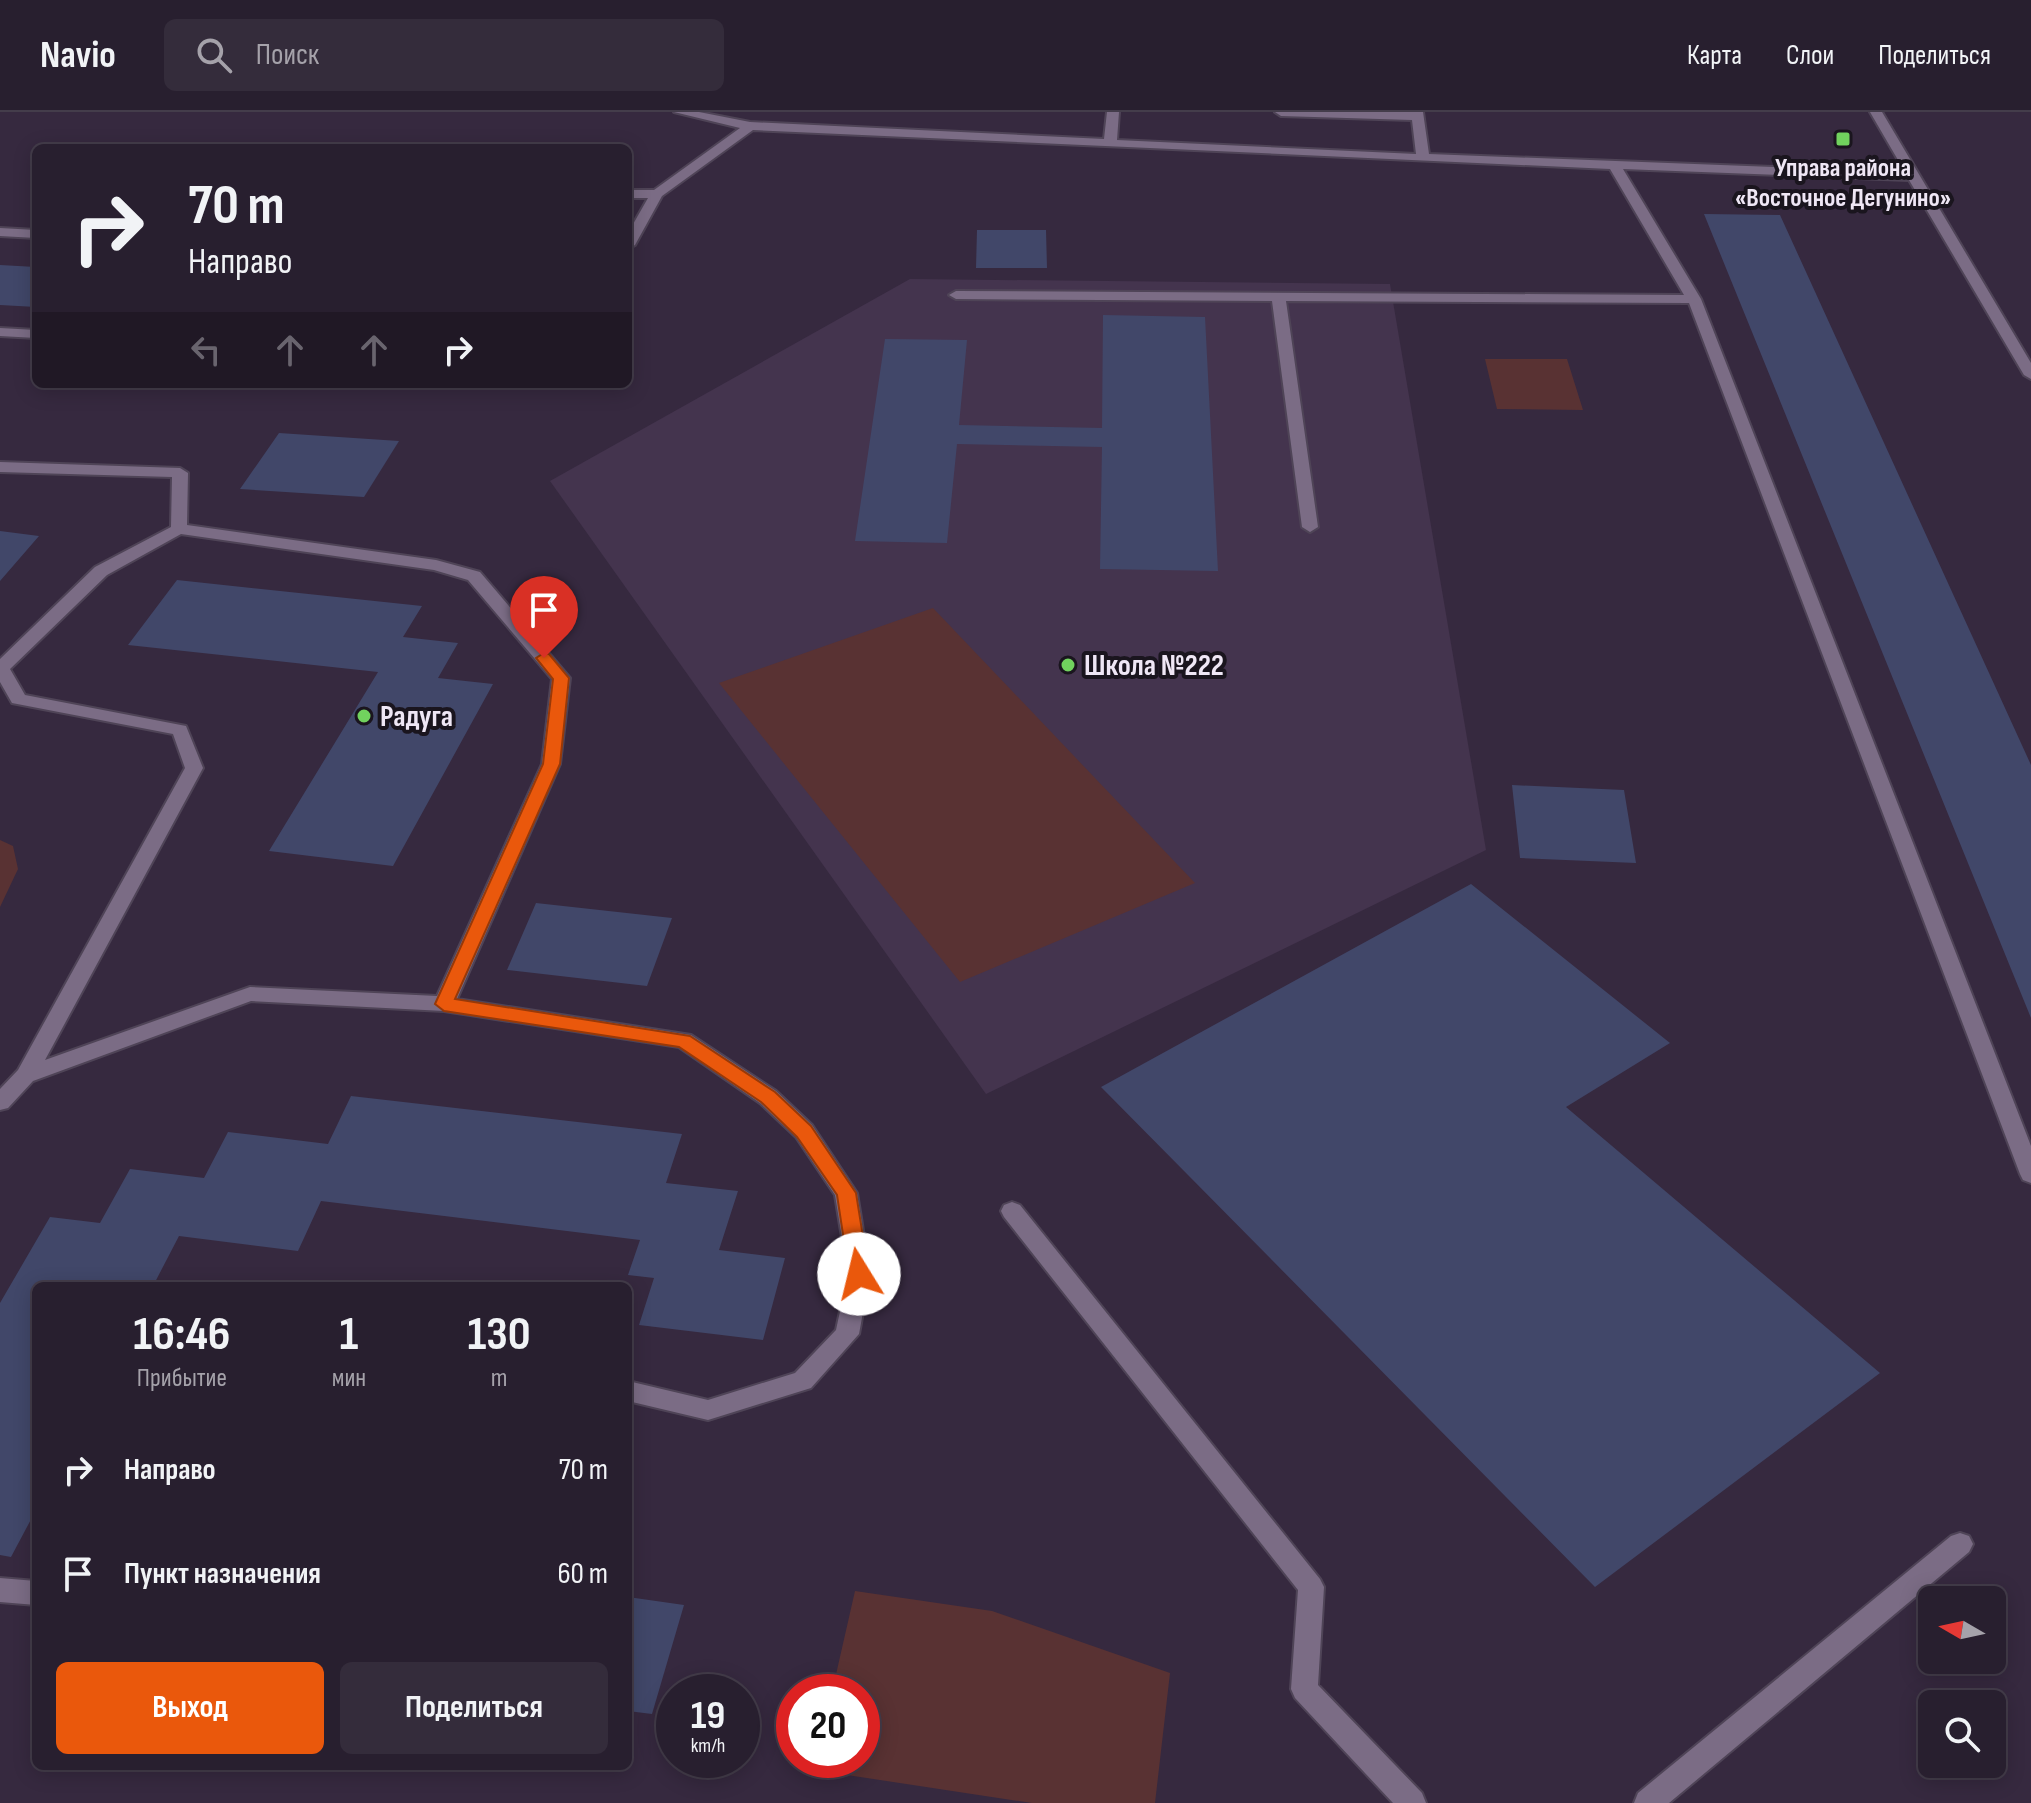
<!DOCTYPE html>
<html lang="ru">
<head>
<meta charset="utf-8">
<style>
  :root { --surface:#281f2f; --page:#342c3b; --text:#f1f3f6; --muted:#a5a2aa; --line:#443d4b; --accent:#ea580c }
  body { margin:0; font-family:"Sofia Sans Condensed",sans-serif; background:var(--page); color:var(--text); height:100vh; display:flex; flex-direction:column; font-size:30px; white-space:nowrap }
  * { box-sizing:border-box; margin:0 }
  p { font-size:26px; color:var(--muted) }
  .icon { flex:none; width:44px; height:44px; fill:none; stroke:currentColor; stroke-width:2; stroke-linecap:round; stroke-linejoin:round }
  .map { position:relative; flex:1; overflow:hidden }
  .details { position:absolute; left:32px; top:1170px; width:600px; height:488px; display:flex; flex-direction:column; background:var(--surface); border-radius:12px; box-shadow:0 4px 20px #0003,0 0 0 2px var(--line) }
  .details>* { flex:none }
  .hud { position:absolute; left:32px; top:32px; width:600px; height:244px; border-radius:12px; box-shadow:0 4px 20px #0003,0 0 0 2px var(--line); background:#281f2f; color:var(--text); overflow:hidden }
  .needle { width:52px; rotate:279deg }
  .buttons { position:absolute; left:1918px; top:1474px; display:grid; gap:16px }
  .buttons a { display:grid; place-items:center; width:88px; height:88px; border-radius:12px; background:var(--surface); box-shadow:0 4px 20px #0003,0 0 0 2px var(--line); font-size:40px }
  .speed { position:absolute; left:656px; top:1562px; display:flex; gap:16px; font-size:40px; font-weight:700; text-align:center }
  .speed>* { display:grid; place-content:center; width:104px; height:104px; border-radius:50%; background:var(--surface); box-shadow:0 4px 20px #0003,0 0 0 2px var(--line); line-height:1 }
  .speed small { font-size:20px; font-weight:400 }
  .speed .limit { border:12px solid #d22; background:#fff; color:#111 }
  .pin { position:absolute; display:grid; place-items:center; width:68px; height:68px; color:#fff; margin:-82px -34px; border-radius:50% 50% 50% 0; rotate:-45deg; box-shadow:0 0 8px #0007 }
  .pin .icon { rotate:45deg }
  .me { position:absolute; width:88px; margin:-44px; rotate:351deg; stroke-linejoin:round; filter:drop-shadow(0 0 6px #0008) }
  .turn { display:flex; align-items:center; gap:28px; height:168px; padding:0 24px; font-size:36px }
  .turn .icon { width:104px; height:104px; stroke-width:2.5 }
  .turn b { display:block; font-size:56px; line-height:68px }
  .lanes { display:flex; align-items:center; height:76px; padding:0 24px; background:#0003; justify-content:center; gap:40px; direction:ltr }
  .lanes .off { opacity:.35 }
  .eta { display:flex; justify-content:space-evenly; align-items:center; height:136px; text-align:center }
  .eta b { font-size:48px; font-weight:700; line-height:56px }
  .button { display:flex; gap:16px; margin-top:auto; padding:16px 24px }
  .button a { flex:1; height:92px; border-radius:12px; background:var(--accent); color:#fff; font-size:32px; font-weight:700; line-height:92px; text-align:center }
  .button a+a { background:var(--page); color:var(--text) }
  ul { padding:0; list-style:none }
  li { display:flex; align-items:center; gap:24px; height:104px; padding:0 24px }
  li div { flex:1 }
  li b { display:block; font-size:30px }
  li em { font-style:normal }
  header { display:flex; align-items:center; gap:48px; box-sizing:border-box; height:112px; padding:0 40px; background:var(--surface); border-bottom:2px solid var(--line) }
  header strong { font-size:38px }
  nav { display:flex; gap:44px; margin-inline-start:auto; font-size:28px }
  .search { width:560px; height:72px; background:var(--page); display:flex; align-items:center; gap:20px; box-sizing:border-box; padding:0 28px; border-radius:12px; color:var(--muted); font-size:30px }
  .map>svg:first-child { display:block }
  .built { fill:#44344e }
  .green { fill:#593233 }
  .building { fill:#414769 }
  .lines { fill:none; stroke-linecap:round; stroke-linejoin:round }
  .minor-casing { stroke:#4f4457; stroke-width:4 }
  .minor { fill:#7b6c85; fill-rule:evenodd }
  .route { fill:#ea580c; stroke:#983908; stroke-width:2 }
  .poi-dot { fill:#71d25e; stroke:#1a151e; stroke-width:3 }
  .labels { text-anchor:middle; stroke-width:8; stroke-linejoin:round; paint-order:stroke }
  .far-poi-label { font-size:26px; font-weight:bold; fill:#efe7f5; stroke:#1a151e }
  .poi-label { font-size:30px; font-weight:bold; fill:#efe7f5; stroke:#1a151e; text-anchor:start }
</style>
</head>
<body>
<header>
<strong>Navio</strong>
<div class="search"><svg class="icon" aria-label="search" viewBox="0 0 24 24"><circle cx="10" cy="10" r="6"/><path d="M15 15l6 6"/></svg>Поиск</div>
<nav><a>Карта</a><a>Слои</a><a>Поделиться</a></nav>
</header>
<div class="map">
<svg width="2031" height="1691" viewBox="0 0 2031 1691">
  <rect width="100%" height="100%" fill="#36293f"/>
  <path class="built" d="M 910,167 L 1390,172 L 1486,738 L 986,982 L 550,369 Z"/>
  <path class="green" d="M 1485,247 L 1567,247 L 1583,298 L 1497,297 Z
    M 933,496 L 1195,771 L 960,870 L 719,571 Z
    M 0,728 L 13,734 L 18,757 L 0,795 Z
    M 855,1479 L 992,1499 L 1170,1561 L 1155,1691 L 1032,1691 L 814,1658 L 816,1648 L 862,1648 L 862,1580 L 832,1580 Z"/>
  <path class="building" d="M 1704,102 L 1780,103 L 2031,653 L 2031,906 Z
    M 977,118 L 1046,118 L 1047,156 L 976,156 Z
    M 0,153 L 36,155 L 36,195 L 0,193 Z
    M 1103,203 L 1205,205 L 1218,459 L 1100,457 L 1102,335 L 957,332 L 947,431 L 855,429 L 885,227 L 967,228 L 959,313 L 1102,316 Z
    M 279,321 L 399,329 L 364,385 L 240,377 Z
    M 0,419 L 39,424 L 0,469 Z
    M 177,468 L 422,494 L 403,525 L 458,531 L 438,566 L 493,572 L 393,754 L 269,739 L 378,560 L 128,533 Z
    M 1512,673 L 1624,678 L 1636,751 L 1520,746 Z
    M 1471,772 L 1670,931 L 1566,995 L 1880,1261 L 1595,1475 L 1101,975 Z
    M 536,791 L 672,806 L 647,874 L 507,858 Z
    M 351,984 L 682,1022 L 666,1071 L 738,1079 L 719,1138 L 785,1146 L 763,1228 L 639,1213 L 654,1166 L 628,1163 L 640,1128 L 321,1089 L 298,1139 L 179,1124 L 153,1174 L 36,1174 L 36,1398 L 11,1445 L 0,1443 L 0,1191 L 50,1105 L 100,1111 L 130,1057 L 204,1066 L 228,1020 L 328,1032 Z
    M 628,1485 L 684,1493 L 652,1602 L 628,1599 Z"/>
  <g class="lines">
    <defs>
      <path id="minor" d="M 674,0 L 699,0 L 750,10 L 1104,27 L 1107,0 L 1119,0 L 1117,28 L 1416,42 L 1412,8 L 1281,4 L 1275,0 L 1423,0 L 1429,42 L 1905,60 L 1870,0 L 1882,0 L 2031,251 L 2031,267 L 2024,263 L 1909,68 L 1623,57 L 1701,187 L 2031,1034 L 2031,1071 L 2023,1068 L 2020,1062 L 1689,191 L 1286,189 L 1318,415 L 1310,420 L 1302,415 L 1272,189 L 956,187 L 949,183 L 956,179 L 1684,183 L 1610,57 L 753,18 L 662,84 L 635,133 L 628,137 L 628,121 L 648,86 L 628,86 L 628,78 L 654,78 L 740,16 Z
        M 0,116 L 36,118 L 36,126 L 0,124 Z
        M 0,216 L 36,218 L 36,226 L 0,224 Z
        M 0,350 L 180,356 L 188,361 L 187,413 L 436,448 L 480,460 L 570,566 L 560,652 L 457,887 L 691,923 L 776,979 L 812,1013 L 857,1081 L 870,1162 L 859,1222 L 811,1276 L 708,1308 L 628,1289 L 628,1269 L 708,1288 L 795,1261 L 836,1218 L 848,1162 L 835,1083 L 796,1025 L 760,991 L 679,935 L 444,899 L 251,889 L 33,969 L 8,996 L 0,998 L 0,977 L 18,958 L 185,656 L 173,622 L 12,591 L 0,570 L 0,547 L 95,455 L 171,415 L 172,365 L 0,360 ZM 181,422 L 434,458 L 468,468 L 552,567 L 542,652 L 437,884 L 250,875 L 45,948 L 203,656 L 186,614 L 25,583 L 10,557 L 107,463 Z
        M 1012,1090 L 1020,1093 L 1320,1467 L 1324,1475 L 1318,1573 L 1422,1681 L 1426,1691 L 1393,1691 L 1295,1586 L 1291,1577 L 1298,1478 L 1004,1105 L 1001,1099 L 1004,1093 Z
        M 1960,1421 L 1969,1424 L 1973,1432 L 1969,1440 L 1669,1691 L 1634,1691 L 1638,1681 L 1951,1424 Z
        M 0,1466 L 36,1469 L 36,1493 L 0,1490 Z"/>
    </defs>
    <use href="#minor" class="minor-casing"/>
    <use href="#minor" class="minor"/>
  </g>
  <path class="route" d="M 544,541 L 549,542 L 569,566 L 560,652 L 455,887 L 690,924 L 775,980 L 811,1014 L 856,1081 L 869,1162 L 866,1168 L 859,1170 L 852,1168 L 849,1162 L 837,1083 L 797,1025 L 761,990 L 679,935 L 444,899 L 435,892 L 543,652 L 553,567 L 536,546 Z"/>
  <g class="poi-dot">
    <rect x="1835" y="19" width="16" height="16" rx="4"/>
    <circle cx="1068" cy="553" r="8"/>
    <circle cx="364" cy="604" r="8"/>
  </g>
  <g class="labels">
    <g class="far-poi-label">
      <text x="1843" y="64">Управа района<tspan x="1843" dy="30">«Восточное Дегунино»</tspan></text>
    </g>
    <g class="poi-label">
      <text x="1084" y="563">Школа №222</text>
      <text x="380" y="614">Радуга</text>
    </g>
  </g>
</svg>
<div class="buttons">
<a><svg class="needle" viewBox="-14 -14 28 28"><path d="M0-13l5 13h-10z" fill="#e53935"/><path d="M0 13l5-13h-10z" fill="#a5a2aa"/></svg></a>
<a><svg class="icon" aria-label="search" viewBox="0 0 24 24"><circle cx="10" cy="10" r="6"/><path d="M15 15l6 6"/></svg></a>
</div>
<div class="speed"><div>19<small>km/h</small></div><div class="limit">20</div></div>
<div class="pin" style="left:544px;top:546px;background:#d93025"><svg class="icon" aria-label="arrive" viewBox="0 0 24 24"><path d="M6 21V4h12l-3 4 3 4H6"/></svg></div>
<svg class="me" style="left:859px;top:1162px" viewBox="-20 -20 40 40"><circle r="19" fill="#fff"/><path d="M0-13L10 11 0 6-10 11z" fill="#ea580c"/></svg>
<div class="hud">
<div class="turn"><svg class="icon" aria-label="right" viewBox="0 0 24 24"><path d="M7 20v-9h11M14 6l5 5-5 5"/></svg><div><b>70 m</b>Направо</div></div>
<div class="lanes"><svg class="icon off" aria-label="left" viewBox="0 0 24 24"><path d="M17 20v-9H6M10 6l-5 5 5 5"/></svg><svg class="icon off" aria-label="ahead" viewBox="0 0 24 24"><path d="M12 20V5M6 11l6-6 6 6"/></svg><svg class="icon off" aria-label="ahead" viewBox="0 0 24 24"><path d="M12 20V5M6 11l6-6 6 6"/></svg><svg class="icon" aria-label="right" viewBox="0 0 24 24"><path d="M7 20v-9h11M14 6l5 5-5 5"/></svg></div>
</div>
<section class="details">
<div class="eta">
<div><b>16:46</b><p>Прибытие</p></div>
<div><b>1</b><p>мин</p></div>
<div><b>130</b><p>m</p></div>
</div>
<ul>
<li><svg class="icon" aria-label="right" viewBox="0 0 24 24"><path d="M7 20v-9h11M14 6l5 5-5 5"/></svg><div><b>Направо</b></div><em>70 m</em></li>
<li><svg class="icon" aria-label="arrive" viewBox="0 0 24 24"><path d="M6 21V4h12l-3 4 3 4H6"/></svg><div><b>Пункт назначения</b></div><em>60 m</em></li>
</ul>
<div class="button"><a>Выход</a><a>Поделиться</a></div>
</section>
</div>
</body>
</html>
